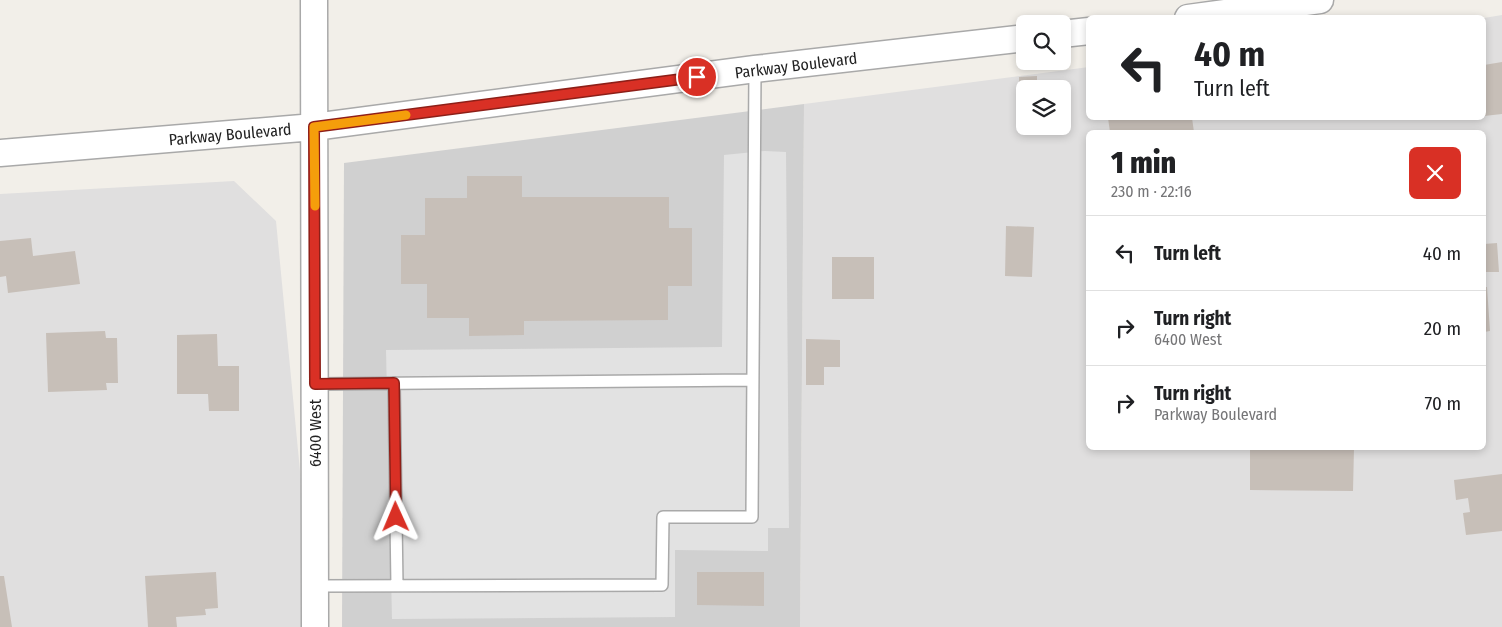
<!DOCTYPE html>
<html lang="en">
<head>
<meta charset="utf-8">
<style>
  :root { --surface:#fff; --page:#f2f2f2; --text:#202124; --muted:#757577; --line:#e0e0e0 }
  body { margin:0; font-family:"Fira Sans Condensed",sans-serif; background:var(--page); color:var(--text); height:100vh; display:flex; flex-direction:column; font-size:19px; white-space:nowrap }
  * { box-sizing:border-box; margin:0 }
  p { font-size:16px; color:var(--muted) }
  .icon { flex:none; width:28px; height:28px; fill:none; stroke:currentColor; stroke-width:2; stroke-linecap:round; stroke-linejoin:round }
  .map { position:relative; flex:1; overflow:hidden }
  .panel { position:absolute; left:1086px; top:130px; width:400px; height:320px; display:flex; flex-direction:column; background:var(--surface); border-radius:8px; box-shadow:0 2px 8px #0003 }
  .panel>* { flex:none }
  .hud { position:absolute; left:1086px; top:15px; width:400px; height:105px; border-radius:8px; box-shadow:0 2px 8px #0003; background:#fff; color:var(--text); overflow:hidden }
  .fabs { position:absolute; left:1016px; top:15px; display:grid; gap:10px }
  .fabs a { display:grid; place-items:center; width:55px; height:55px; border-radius:8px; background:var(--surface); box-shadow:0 2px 8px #0003; font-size:25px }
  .pin { position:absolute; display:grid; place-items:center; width:42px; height:42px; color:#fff; margin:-21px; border:2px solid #fff; border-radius:50%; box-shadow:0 1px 5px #0007 }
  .me { position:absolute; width:55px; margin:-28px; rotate:359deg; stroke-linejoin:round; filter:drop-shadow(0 0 4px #0008) }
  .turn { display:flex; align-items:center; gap:18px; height:105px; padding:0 25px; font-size:22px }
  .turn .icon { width:65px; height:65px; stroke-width:2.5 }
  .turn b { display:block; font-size:35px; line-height:42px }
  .round { display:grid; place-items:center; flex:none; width:52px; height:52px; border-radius:8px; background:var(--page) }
  .head { display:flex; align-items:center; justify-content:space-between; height:85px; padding:0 25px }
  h1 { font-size:30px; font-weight:800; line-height:38px }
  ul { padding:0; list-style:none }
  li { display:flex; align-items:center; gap:15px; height:75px; padding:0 25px; border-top:1px solid var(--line) }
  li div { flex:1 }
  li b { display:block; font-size:19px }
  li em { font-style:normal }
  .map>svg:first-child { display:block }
  .residential { fill:#e0dfdf; fill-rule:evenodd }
  .religious { fill:#d0d0d0 }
  .parking { fill:#e2e2e2 }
  .building { fill:#c7bfb8 }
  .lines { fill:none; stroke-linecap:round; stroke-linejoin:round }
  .service-casing { stroke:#a9a9a9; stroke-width:14 }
  .tertiary-casing { stroke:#a9a9a9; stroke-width:29 }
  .service { stroke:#fff; stroke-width:11 }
  .tertiary { stroke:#fff; stroke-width:26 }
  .route-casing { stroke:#8d1f18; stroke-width:12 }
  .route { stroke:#d93025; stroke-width:9 }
  .slow { stroke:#f59e0b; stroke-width:9 }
  .labels { text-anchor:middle; stroke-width:4; stroke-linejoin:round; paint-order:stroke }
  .street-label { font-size:16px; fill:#222; stroke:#fff }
</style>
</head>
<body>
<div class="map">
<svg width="1502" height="627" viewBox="0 0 1502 627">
  <rect width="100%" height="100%" fill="#f2efe9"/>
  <path class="residential" d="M 1502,15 L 1502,627 L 800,627 L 804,104 L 1089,67 L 1089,118 L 1484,118 L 1484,18 ZM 1025,89 L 1062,89 L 1062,126 L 1025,126 ZM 1089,132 L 1484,132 L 1484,448 L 1089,448 Z
    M 234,181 L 276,221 L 315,627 L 0,627 L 0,194 Z"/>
  <path class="religious" d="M 804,104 L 800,627 L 342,627 L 344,163 Z"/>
  <path class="parking" d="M 765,151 L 786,152 L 789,528 L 768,528 L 768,551 L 675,550 L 675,617 L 392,619 L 386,350 L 722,347 L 724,155 Z"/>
  <path class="building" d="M 1502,62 L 1502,114 L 1484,116 L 1484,65 Z
    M 1037,76 L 1037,89 L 1025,89 L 1025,118 L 1020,118 L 1019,77 Z
    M 1108,118 L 1192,118 L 1194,132 L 1110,132 Z
    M 467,176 L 522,176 L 522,197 L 669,197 L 669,228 L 692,228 L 692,286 L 668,286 L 668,320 L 524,321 L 524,335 L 469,336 L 469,318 L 427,318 L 427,284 L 401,284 L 401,235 L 425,235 L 425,198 L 467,198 Z
    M 1006,226 L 1034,227 L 1032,277 L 1005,276 Z
    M 31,238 L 33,256 L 75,251 L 80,284 L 8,293 L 6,276 L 0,277 L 0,241 Z
    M 1497,243 L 1499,272 L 1484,272 L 1484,244 Z
    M 832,257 L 874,257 L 874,299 L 832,299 Z
    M 1484,287 L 1487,287 L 1490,331 L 1484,332 Z
    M 105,331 L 106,338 L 117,338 L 118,383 L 106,383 L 107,390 L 48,392 L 46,333 Z
    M 217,334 L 218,366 L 239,366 L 239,411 L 209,411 L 208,394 L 177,394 L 177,335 Z
    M 806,339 L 840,340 L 840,367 L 824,367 L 824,385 L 806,385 Z
    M 1250,448 L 1354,448 L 1353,491 L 1250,490 Z
    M 1502,474 L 1502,531 L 1466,535 L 1463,513 L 1470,512 L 1468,498 L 1456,500 L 1454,480 Z
    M 216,572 L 218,608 L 205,609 L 206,615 L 176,617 L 177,627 L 148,627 L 145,576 Z
    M 697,572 L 764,572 L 764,606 L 697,605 Z
    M 0,576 L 4,576 L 12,627 L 0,627 Z"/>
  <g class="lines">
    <defs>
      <path id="service" d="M 394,383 L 397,586
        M 315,384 L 752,380
        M 315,586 L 662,585 L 663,517 L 752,517 L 755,69"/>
      <path id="tertiary" d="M 314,0 L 315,627
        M 1188,18 L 1320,0
        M 1062,34 L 1089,31
        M 0,153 L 314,127 L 755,69 L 1025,38"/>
    </defs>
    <use href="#service" class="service-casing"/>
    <use href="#tertiary" class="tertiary-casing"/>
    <use href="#service" class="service"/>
    <use href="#tertiary" class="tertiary"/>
  </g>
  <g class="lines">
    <defs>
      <path id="route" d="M 396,517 L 394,383 L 315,384 L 314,127 L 697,77"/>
    </defs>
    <use href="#route" class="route-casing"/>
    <use href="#route" class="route"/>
    <path class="slow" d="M 315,206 L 314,127 L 406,115"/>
  </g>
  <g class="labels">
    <g class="street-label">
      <text transform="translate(796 65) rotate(-7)" y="6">Parkway Boulevard</text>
      <text transform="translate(230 134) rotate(-5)" y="6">Parkway Boulevard</text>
      <text transform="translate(315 433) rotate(-90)" y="6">6400 West</text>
    </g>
  </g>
</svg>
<div class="fabs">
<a><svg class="icon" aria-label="search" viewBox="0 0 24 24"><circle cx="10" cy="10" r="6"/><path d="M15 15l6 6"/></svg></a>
<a><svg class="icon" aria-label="layers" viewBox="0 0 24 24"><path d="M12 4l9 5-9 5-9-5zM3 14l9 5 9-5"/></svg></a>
</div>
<div class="pin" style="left:697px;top:77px;background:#d93025"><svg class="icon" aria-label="arrive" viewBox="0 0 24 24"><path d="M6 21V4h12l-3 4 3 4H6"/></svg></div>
<svg class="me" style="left:396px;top:517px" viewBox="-20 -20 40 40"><path d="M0-17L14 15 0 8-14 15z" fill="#d93025" stroke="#fff" stroke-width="4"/></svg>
<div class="hud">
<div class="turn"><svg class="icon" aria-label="left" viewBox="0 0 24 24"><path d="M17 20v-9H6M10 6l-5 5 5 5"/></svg><div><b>40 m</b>Turn left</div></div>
</div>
<section class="panel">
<div class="head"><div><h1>1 min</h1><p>230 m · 22:16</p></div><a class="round" style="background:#d93025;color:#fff"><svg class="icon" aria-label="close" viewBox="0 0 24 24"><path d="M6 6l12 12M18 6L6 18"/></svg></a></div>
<ul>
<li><svg class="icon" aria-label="left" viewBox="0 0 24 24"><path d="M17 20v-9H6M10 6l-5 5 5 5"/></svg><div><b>Turn left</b></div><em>40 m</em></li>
<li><svg class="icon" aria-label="right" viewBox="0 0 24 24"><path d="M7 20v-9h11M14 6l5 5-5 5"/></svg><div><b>Turn right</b><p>6400 West</p></div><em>20 m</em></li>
<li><svg class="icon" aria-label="right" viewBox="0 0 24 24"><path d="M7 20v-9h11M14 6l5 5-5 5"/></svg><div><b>Turn right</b><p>Parkway Boulevard</p></div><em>70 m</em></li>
</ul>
</section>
</div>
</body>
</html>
